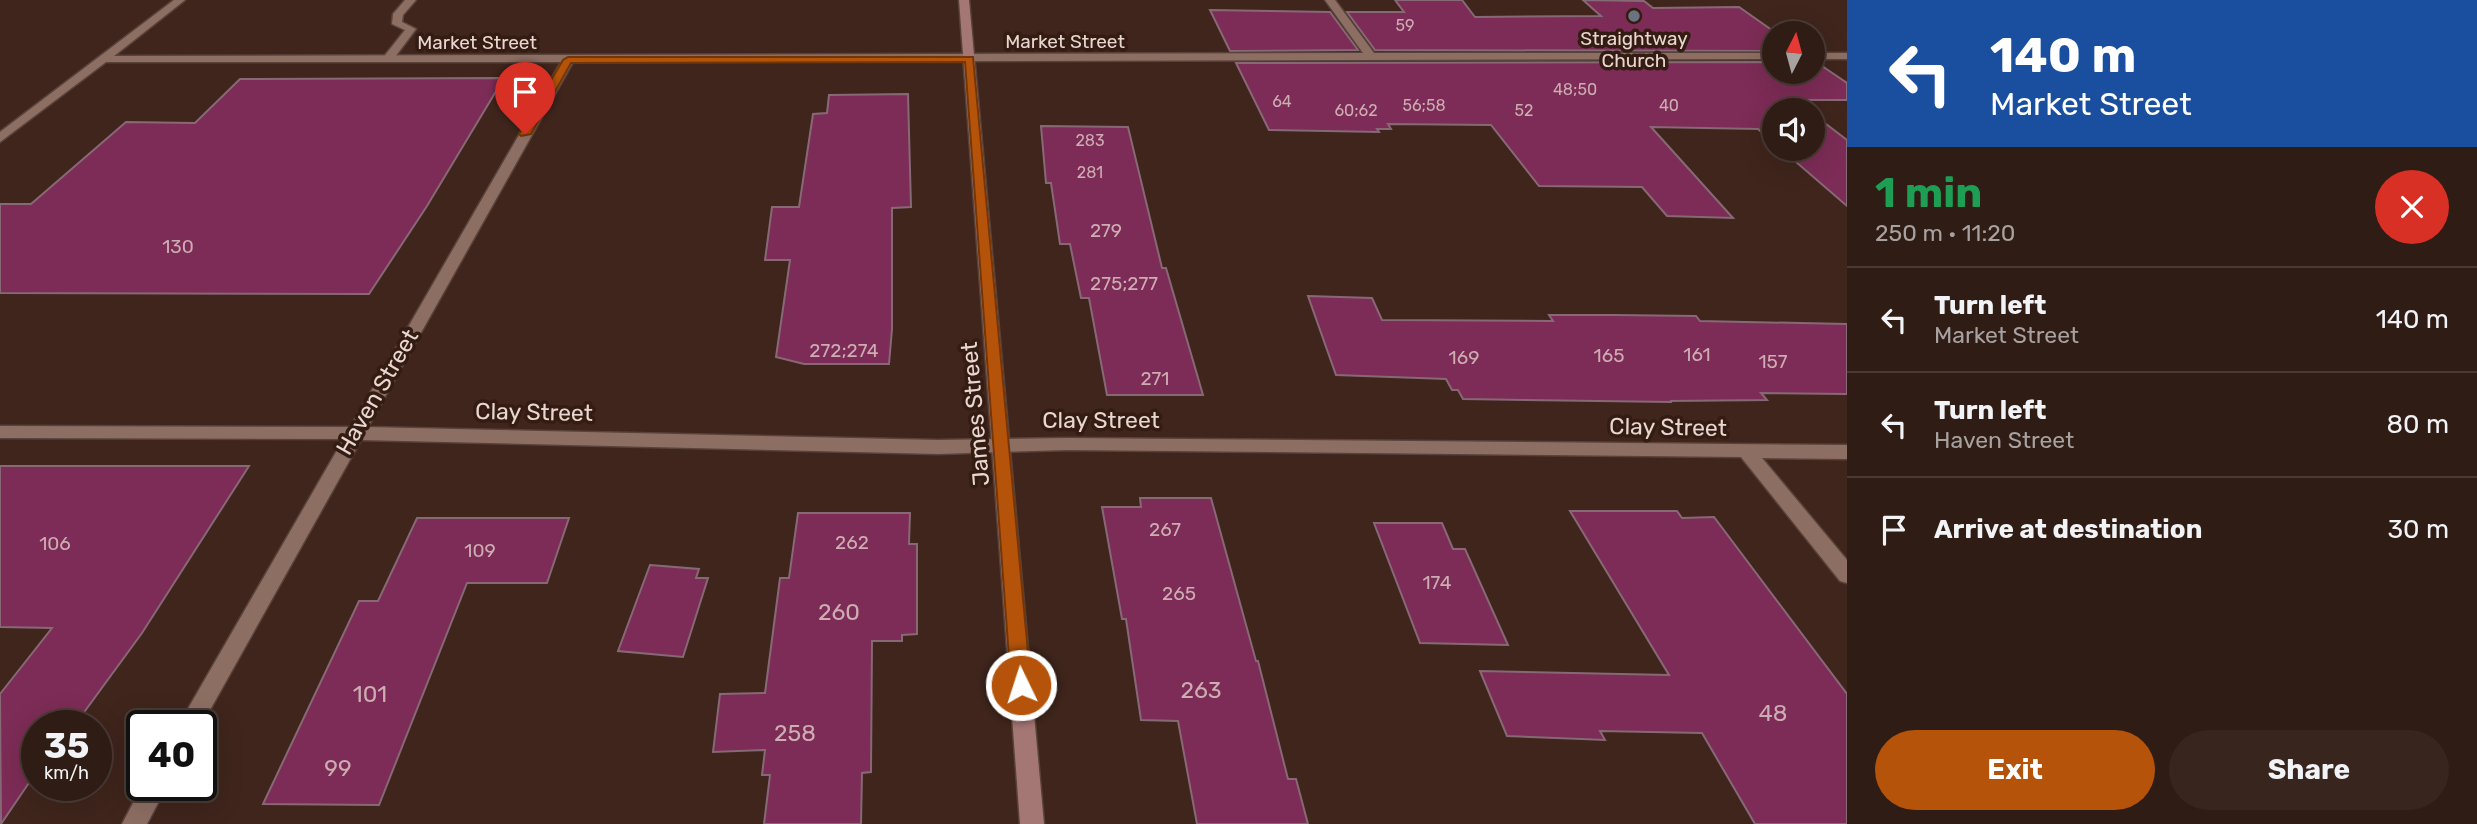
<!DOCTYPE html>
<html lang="en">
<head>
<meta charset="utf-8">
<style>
  :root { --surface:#2f1c15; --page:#37251e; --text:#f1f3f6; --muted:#a7a1a0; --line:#4a3a34; --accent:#b45309 }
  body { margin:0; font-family:Rubik,sans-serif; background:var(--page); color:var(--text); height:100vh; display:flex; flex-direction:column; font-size:26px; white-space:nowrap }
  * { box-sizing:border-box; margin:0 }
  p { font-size:23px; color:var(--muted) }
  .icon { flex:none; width:38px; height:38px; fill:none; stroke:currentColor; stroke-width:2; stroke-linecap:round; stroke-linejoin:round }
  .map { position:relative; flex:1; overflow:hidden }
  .drawer { display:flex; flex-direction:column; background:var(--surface); width:630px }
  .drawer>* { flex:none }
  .guide { background:#1a4fa0; color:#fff; overflow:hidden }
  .needle { width:46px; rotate:6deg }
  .fabs { position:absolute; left:1762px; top:21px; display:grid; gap:14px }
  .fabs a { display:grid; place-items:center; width:63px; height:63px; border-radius:50%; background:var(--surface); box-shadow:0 7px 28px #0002,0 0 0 2px var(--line); font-size:35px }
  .speed { position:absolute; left:21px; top:710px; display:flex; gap:14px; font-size:35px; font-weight:700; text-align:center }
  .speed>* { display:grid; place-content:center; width:91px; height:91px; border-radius:50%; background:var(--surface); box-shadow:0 7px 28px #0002,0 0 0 2px var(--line); line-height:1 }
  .speed small { font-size:18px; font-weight:400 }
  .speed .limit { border:4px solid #111; border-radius:10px; background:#fff; color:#111 }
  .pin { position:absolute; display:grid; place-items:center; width:60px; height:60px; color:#fff; margin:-72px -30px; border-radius:50% 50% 50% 0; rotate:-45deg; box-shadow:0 0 7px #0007 }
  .pin .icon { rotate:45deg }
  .me { position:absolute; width:77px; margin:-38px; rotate:356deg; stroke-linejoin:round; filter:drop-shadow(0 0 5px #0008) }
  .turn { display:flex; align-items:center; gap:24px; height:147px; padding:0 28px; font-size:32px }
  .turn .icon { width:91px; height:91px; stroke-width:2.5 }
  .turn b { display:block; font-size:49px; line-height:60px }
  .round { display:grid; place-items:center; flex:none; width:74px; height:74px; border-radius:37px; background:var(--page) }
  .summary { display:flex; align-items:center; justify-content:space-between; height:119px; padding:0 28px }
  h1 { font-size:42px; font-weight:700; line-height:52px; color:#1e9e55 }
  .primary-button { display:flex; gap:14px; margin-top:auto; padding:14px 28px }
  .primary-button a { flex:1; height:80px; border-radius:42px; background:var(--accent); color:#fff; font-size:28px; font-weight:700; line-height:80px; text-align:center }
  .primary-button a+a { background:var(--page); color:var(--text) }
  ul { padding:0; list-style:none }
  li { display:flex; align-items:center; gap:21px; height:105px; padding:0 28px; border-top:2px solid var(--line) }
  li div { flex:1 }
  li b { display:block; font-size:26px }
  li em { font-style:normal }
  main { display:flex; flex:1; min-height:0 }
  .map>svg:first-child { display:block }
  .building { fill:#7c2c56; stroke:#876976; stroke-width:2 }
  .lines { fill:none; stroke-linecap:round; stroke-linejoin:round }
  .lane-casing { stroke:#58423a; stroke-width:3 }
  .street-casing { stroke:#58423a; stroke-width:3 }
  .secondary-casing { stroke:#58423a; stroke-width:3 }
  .lane { fill:#8d6e63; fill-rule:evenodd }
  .street { fill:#8d6e63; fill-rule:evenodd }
  .secondary { fill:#a47674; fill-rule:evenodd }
  .route { fill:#b45309; stroke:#753606; stroke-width:2 }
  .worship-dot { fill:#6b7280; stroke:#341c12; stroke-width:2.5 }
  .labels { text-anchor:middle; stroke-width:7; stroke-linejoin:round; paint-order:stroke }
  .far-number-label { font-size:16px; fill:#cdacb2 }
  .far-poi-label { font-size:19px; fill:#e8d6d0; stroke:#341c12 }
  .far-street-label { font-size:19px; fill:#e8d6d0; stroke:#341c12 }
  .number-label { font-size:19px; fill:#cdacb2 }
  .street-label { font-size:23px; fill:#e8d6d0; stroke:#341c12 }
  .near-number-label { font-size:23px; fill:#cdacb2 }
</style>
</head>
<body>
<main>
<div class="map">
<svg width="1847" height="824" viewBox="0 0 1847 824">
  <rect width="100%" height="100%" fill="#3f251c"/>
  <path class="building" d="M 1395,0 L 1462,0 L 1475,17 L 1601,16 L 1583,0 L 1644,1 L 1653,8 L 1739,7 L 1776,33 L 1774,51 L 1375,50 L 1347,12 L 1404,12 Z
    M 1210,10 L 1330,12 L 1358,50 L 1230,51 Z
    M 1774,62 L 1774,72 L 1813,72 L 1813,62 L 1816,62 L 1847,83 L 1847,100 L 1796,100 L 1809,110 L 1774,110 L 1774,143 L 1758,129 L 1651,127 L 1733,218 L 1667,216 L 1642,187 L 1539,186 L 1491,125 L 1388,124 L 1391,129 L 1377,129 L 1379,132 L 1269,130 L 1236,63 Z
    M 504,78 L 427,206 L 369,294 L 0,293 L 0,204 L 31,204 L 126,122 L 195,123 L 240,79 Z
    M 908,94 L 911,207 L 892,208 L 892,329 L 889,364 L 804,364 L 776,357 L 790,260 L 765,260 L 772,207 L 799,207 L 813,114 L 827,113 L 829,95 Z
    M 1813,114 L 1847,140 L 1847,206 L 1781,149 L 1813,149 Z
    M 1041,126 L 1128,127 L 1162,268 L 1166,268 L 1203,395 L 1107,395 L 1089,298 L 1081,298 L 1070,244 L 1060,244 L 1051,183 L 1046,183 Z
    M 1308,296 L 1372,298 L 1382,320 L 1553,321 L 1549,315 L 1614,315 L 1696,316 L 1700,321 L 1847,324 L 1847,394 L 1761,393 L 1767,400 L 1670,401 L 1672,402 L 1463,399 L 1458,390 L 1452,390 L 1446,379 L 1336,375 Z
    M 0,466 L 249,466 L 142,633 L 74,726 L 37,726 L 37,771 L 1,824 L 0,694 L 52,628 L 0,627 Z
    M 1140,498 L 1211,498 L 1256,661 L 1258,661 L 1288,779 L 1296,779 L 1308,824 L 1197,824 L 1178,721 L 1141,720 L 1126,619 L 1122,619 L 1102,507 L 1141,507 Z
    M 1570,511 L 1677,511 L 1682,518 L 1714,517 L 1847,694 L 1847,824 L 1755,824 L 1702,733 L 1600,731 L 1605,740 L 1507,736 L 1480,671 L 1669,675 Z
    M 798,513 L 910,513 L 909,544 L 917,544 L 917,634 L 902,635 L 902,641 L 872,641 L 871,772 L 862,773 L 861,824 L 764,824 L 770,775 L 762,775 L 765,750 L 713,752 L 720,694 L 765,693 L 780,578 L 789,578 Z
    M 417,518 L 569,518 L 547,583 L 467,583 L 379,805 L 263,804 L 359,601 L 378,601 Z
    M 1374,523 L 1442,523 L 1453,549 L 1465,549 L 1508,645 L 1420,643 Z
    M 650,565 L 699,569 L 696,578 L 708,578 L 683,657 L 618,651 Z"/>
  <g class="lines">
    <defs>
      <path id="lane" d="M 405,0 L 416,0 L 403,15 L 402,22 L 416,29 L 392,61 L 384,61 L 382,59 L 405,30 L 392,24 L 393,14 Z
        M 0,426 L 354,427 L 360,429 L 363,433 L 360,437 L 354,439 L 0,438 Z"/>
      <path id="street" d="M 174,0 L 185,0 L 114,56 L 1363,53 L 1325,0 L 1335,0 L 1374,53 L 1774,53 L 1774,59 L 573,62 L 368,427 L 938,440 L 1068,438 L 1847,445 L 1847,459 L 1762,458 L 1847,560 L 1847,583 L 1840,581 L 1741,457 L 1068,450 L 938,454 L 361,440 L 201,726 L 178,726 L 561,62 L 106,62 L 0,142 L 0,132 Z
        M 1813,53 L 1847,53 L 1847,59 L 1813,59 Z
        M 142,786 L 167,786 L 147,824 L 122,824 Z"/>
      <path id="secondary" d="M 959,0 L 969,0 L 1044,824 L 1020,824 Z"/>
    </defs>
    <use href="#lane" class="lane-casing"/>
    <use href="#street" class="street-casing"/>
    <use href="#secondary" class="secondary-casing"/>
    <use href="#lane" class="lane"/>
    <use href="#street" class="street"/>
    <use href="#secondary" class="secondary"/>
  </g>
  <path class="route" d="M 568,57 L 973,57 L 1031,685 L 1028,692 L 1021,694 L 1014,692 L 1011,685 L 965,62 L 571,63 L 531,134 L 521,136 L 519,134 L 563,60 Z"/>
  <circle class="worship-dot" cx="1634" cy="16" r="7"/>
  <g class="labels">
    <g class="far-number-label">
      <text x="1405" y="31">59</text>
      <text x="1575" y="95">48;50</text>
      <text x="1282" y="107">64</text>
      <text x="1424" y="111">56;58</text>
      <text x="1669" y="111">40</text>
      <text x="1356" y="116">60;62</text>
      <text x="1524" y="116">52</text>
      <text x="1090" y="146">283</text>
      <text x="1090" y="178">281</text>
    </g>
    <g class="far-poi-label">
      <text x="1634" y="45">Straightway<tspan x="1634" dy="22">Church</tspan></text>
    </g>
    <g class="far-street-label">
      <text x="1065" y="48">Market Street</text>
      <text x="477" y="49">Market Street</text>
    </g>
    <g class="number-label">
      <text x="1106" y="237">279</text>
      <text x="178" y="253">130</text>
      <text x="1124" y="290">275;277</text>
      <text x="844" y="357">272;274</text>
      <text x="1697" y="361">161</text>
      <text x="1609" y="362">165</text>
      <text x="1464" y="364">169</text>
      <text x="1773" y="368">157</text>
      <text x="1155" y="385">271</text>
      <text x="1165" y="536">267</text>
      <text x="852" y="549">262</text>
      <text x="55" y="550">106</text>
      <text x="480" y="557">109</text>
      <text x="1437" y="589">174</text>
      <text x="1179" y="600">265</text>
    </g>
    <g class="street-label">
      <text transform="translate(377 392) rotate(-60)" y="8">Haven Street</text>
      <text transform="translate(534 412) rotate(1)" y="8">Clay Street</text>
      <text transform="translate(975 414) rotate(-95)" y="8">James Street</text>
      <text x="1101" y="428">Clay Street</text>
      <text transform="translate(1668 427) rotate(1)" y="8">Clay Street</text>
    </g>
    <g class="near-number-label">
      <text x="839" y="620">260</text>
      <text x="1201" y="698">263</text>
      <text x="370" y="702">101</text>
      <text x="1773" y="721">48</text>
      <text x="795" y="741">258</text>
      <text x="338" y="776">99</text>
    </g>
  </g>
</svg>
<div class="fabs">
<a><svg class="needle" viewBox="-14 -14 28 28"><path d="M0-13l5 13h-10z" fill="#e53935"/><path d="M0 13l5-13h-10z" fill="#a7a1a0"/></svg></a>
<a><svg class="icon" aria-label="sound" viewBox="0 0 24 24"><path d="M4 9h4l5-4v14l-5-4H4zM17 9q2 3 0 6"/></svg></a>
</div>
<div class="speed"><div>35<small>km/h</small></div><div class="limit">40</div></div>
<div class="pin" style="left:525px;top:134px;background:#d93025"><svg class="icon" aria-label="arrive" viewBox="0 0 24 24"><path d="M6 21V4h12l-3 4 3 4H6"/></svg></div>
<svg class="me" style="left:1021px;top:685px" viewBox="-20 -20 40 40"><circle r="17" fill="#b45309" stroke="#fff" stroke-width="3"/><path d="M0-11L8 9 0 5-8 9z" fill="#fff"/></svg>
</div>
<section class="drawer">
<div class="guide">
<div class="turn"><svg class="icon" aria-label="left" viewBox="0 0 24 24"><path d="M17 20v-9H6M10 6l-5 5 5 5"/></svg><div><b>140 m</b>Market Street</div></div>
</div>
<div class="summary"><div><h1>1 min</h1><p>250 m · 11:20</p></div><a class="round" style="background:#d93025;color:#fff"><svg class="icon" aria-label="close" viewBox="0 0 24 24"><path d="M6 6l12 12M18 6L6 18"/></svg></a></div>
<ul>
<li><svg class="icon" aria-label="left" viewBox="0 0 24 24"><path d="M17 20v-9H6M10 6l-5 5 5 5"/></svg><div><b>Turn left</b><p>Market Street</p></div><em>140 m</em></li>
<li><svg class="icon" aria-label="left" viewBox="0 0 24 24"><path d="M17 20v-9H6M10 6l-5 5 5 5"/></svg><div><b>Turn left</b><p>Haven Street</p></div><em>80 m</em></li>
<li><svg class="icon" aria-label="arrive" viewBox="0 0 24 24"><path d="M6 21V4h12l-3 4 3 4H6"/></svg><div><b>Arrive at destination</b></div><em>30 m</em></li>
</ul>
<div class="primary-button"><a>Exit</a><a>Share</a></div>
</section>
</main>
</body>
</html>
